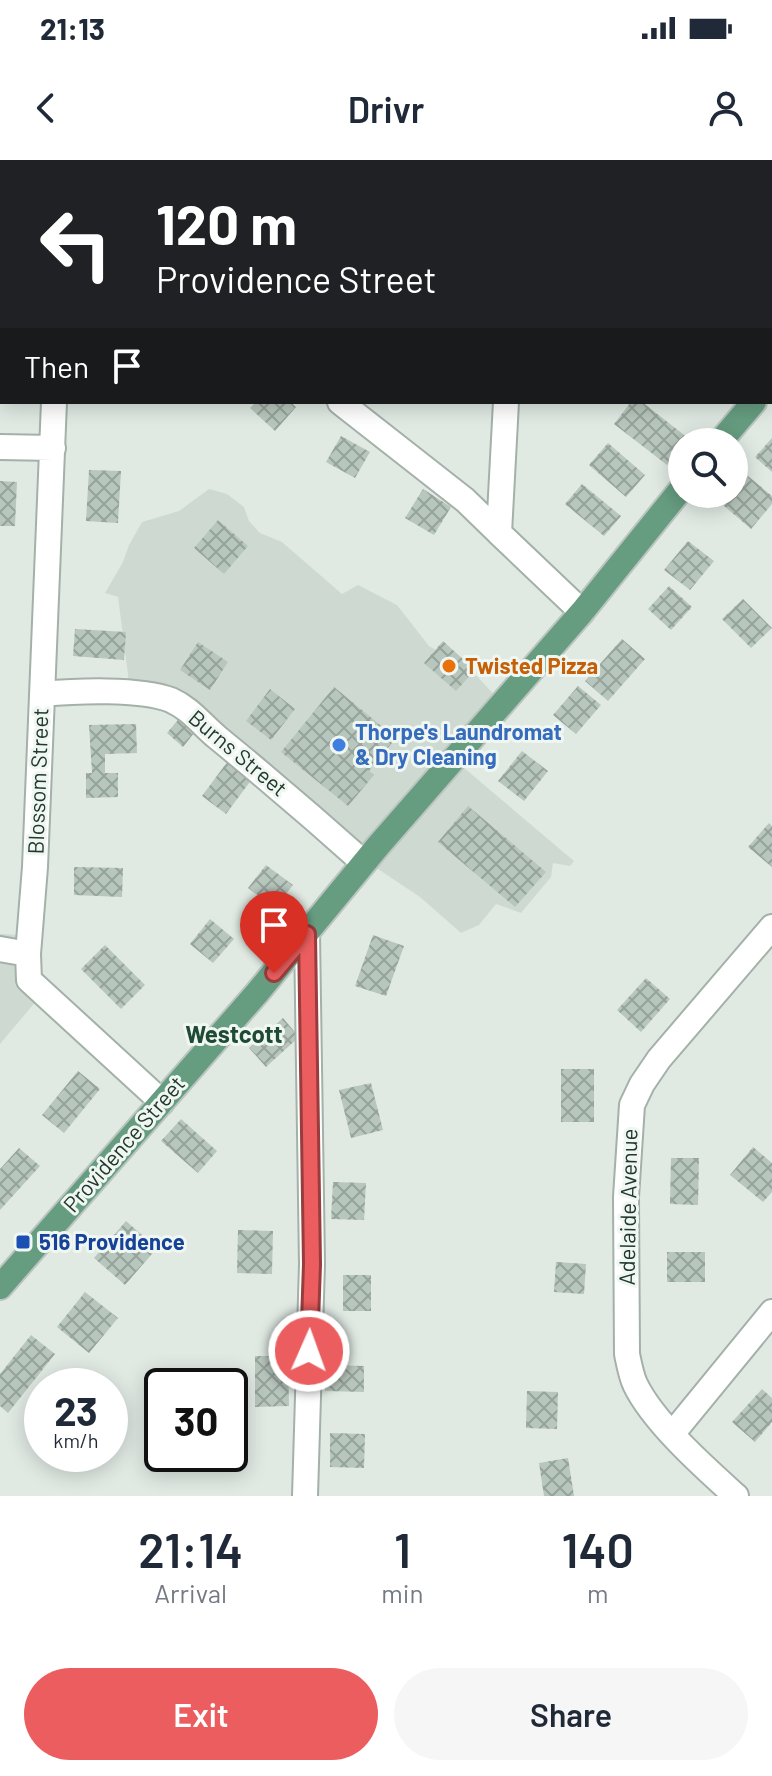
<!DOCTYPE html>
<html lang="en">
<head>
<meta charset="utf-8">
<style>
  :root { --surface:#fff; --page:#f6f6f7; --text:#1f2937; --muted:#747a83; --accent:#eb5d5e }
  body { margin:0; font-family:Barlow,sans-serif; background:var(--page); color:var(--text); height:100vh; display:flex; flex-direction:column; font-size:30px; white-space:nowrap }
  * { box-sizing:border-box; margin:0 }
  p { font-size:26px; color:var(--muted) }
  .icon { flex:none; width:44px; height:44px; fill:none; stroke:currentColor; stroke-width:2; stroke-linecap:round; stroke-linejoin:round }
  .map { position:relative; height:1336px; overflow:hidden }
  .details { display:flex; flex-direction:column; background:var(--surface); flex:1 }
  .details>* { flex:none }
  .hud { position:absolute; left:0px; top:0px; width:772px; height:244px; box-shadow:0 4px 20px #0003; background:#202124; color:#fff; overflow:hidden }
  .controls { position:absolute; left:668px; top:268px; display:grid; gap:16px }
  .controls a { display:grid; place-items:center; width:80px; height:80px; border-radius:50%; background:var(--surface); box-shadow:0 4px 20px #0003; font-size:40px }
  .speed { position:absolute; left:24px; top:1208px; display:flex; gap:16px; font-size:40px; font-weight:700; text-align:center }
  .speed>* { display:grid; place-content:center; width:104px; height:104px; border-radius:50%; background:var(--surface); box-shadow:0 4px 20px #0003; line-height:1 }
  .speed small { font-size:20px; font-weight:400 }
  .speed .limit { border:4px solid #111; border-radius:12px; background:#fff; color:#111 }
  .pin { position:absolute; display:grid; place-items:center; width:68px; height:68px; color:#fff; margin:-82px -34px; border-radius:50% 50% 50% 0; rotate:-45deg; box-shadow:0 0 8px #0007 }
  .pin .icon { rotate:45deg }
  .me { position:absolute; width:88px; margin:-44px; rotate:2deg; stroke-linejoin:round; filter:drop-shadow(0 0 6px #0008) }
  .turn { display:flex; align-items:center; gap:28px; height:168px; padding:0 24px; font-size:36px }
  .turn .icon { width:104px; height:104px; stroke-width:2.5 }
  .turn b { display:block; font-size:56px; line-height:68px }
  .then { display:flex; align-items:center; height:76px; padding:0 24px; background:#0003; gap:16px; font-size:30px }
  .eta { display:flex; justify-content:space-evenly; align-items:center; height:136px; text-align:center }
  .eta b { font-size:48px; font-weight:600; line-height:56px }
  .primary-button { display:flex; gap:16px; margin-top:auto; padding:16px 24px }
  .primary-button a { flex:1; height:92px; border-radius:48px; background:var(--accent); color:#fff; font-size:32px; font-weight:600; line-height:92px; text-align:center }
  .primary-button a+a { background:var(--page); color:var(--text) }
  .status { display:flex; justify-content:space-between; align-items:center; height:56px; padding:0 40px; background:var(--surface); direction:ltr }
  .status svg { height:22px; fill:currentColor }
  header { display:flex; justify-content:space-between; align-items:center; height:104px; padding:0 24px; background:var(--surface); font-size:36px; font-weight:600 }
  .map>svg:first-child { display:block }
  .built { fill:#cedad1 }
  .building { fill:url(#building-cross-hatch) }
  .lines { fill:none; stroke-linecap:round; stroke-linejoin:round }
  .minor-casing { stroke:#a3b1a9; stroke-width:28 }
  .major-casing { stroke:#bcc4c0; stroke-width:28 }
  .minor { stroke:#fff; stroke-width:24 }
  .major { stroke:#669d81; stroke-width:24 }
  .route-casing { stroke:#993c3d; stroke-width:20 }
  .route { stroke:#eb5d5e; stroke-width:14 }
  .food-dot { fill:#e8710a; stroke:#f0f7f2; stroke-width:3 }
  .shop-dot { fill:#3f7fe0; stroke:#f0f7f2; stroke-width:3 }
  .transit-dot { fill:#1a4fb4; stroke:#f0f7f2; stroke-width:3 }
  .labels { text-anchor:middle; stroke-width:6; stroke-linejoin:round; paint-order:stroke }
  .food-label { font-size:22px; font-weight:bold; fill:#c56008; stroke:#f0f7f2; text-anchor:start }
  .shop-label { font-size:22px; font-weight:bold; fill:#366cbe; stroke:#f0f7f2; text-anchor:start }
  .street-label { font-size:22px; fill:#21392d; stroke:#f0f7f2 }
  .transit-label { font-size:22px; font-weight:bold; fill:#164399; stroke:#f0f7f2; text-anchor:start }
  .neighbourhood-label { font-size:24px; font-weight:bold; fill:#1f4a34; stroke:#f0f7f2 }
</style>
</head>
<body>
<div class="status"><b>21:13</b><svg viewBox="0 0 49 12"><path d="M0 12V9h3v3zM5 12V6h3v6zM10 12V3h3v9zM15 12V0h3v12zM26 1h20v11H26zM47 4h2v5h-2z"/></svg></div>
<header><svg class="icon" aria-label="back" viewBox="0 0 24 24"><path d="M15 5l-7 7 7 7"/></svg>Drivr<svg class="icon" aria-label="person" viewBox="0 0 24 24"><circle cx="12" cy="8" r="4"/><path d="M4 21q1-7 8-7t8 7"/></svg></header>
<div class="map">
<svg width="772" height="1336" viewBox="0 0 772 1336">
  <defs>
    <pattern id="building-cross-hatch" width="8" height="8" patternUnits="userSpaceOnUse" patternTransform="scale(2)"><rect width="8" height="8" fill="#b8c7be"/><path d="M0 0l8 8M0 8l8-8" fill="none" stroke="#95a39b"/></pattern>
  </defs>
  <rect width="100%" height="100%" fill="#e0eae3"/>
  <path class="built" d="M 209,329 L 227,334 L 244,347 L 249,361 L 260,373 L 282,382 L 342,434 L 358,425 L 397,445 L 429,486 L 472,511 L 501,542 L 457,602 L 574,701 L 570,706 L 553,703 L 551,717 L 521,753 L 496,744 L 479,765 L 461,773 L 420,737 L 369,703 L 231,585 L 130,530 L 118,437 L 105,433 L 123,402 L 129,385 L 142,362 L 179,351 Z
    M 0,774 L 22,775 L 43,833 L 0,884 Z"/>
  <path class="building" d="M 256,242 L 290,242 L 296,247 L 275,271 L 250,248 Z
    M 631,242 L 642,242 L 688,278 L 682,282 L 682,286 L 667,305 L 614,264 Z
    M 341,276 L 370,292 L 355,318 L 326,302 Z
    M 772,278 L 772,312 L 755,297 Z
    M 608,283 L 645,315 L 626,337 L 589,305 Z
    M 89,310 L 121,311 L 118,363 L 86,361 Z
    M 748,316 L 772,336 L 772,344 L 751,369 L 723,345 Z
    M 0,321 L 17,322 L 15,366 L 0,366 Z
    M 582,324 L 621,356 L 604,376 L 565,344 Z
    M 423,329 L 451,347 L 434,375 L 405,358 Z
    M 218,360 L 248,386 L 224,414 L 194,388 Z
    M 688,381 L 714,401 L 690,430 L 664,410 Z
    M 669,426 L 692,447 L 671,470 L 648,449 Z
    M 743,439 L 772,468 L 751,488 L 722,459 Z
    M 75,469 L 126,472 L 124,500 L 73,496 Z
    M 622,479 L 645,499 L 608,541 L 585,521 Z
    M 443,481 L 475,510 L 456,531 L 424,503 Z
    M 198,482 L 228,502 L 210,530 L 180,510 Z
    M 578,526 L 601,545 L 576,574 L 553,555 Z
    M 334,527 L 396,578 L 369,611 L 374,615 L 348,646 L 281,592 Z
    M 270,529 L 295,549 L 271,580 L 246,561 Z
    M 182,555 L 198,568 L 183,587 L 167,573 Z
    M 136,564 L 137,593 L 105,594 L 105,613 L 118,613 L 118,637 L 86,638 L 86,613 L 92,613 L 89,565 Z
    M 522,591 L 548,611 L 524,641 L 498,621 Z
    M 228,601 L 252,619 L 226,654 L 202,636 Z
    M 468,646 L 546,712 L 515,747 L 438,682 Z
    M 769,663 L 772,666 L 772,707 L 748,687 Z
    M 266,705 L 293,725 L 275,748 L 248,728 Z
    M 74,707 L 123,708 L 122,737 L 74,735 Z
    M 210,759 L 234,779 L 213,803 L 190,784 Z
    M 373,775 L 404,786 L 386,836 L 355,826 Z
    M 105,785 L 145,825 L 121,849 L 81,809 Z
    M 646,818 L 670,839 L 641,872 L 617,850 Z
    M 283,858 L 299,877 L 266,907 L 249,888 Z
    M 561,909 L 594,909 L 594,962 L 561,962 Z
    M 78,911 L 100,929 L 64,973 L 42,955 Z
    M 371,923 L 383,970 L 351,978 L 339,930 Z
    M 181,959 L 217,991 L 198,1013 L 161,981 Z
    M 753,987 L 772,1003 L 772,1032 L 763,1042 L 730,1015 Z
    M 19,988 L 40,1006 L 0,1050 L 0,1009 Z
    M 671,998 L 699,998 L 698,1045 L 670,1044 Z
    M 333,1022 L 366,1023 L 364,1060 L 331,1059 Z
    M 126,1061 L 157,1088 L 125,1125 L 94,1098 Z
    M 238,1070 L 273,1071 L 272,1114 L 237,1113 Z
    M 667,1092 L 705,1092 L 705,1122 L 667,1122 Z
    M 556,1102 L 586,1104 L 584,1134 L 554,1132 Z
    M 343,1115 L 371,1115 L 371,1151 L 343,1151 Z
    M 85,1132 L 118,1158 L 89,1193 L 57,1167 Z
    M 31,1175 L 55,1194 L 8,1253 L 0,1246 L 0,1214 Z
    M 255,1196 L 288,1196 L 289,1246 L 255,1247 Z
    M 325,1205 L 364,1206 L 364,1232 L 325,1231 Z
    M 762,1229 L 772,1238 L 772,1262 L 755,1282 L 732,1262 Z
    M 527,1231 L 558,1232 L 557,1269 L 526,1268 Z
    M 330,1273 L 365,1274 L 364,1308 L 330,1307 Z
    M 568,1298 L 574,1336 L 544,1336 L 539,1303 Z"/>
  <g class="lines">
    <defs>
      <path id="minor" d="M 283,0 L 286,2
        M 627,0 L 629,2
        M 64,2 L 64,0
        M 510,2 L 510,0
        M 770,105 L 772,107
        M 54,242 L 35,707 L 28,794 L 29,820 L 162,942
        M 340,242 L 465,340 L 499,373
        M 506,242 L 499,373 L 582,452
        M 0,287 L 53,288
        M 42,534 C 76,531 139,528 171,540 C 191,549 202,565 218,578 C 268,619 316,660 364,703
        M 0,789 L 28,794
        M 673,1273 L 772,1152
        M 305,1336 L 312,1104 L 307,774
        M 736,1336 C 705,1308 653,1262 635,1224 C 631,1215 629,1204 627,1194 L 626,1037 L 632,945 L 642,924 L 659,899 L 772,767"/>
      <path id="major" d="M 770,226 L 772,223
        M 720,282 L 754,242
        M 0,1127 L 257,833 L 378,686 L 582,452 L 682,328"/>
    </defs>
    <use href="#minor" class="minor-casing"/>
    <use href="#major" class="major-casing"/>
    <use href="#minor" class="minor"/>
    <use href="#major" class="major"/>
  </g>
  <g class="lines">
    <defs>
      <path id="route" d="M 274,813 L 307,774 L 312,1104 L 309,1191"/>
    </defs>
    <use href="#route" class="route-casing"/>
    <use href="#route" class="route"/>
  </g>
  <circle class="food-dot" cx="449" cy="506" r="8"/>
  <circle class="shop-dot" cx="339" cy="585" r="8"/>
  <rect class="transit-dot" x="15" y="1074" width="16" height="16" rx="4"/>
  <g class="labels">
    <g class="food-label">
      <text x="465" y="514">Twisted Pizza</text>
    </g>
    <g class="shop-label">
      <text x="355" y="580">Thorpe's Laundromat<tspan x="355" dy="25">&amp; Dry Cleaning</tspan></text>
    </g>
    <g class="street-label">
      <text transform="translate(238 593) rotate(40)" y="8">Burns Street</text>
      <text transform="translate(38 621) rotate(-88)" y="8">Blossom Street</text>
      <text transform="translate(124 984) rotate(-49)" y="8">Providence Street</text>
      <text transform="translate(628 1047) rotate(-89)" y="8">Adelaide Avenue</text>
    </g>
    <g class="transit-label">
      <text x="39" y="1090">516 Providence</text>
    </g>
    <g class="neighbourhood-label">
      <text x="234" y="883">Westcott</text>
    </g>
  </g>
</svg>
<div class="controls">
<a><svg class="icon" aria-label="search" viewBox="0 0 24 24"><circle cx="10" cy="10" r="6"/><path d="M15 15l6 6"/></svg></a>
</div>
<div class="speed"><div>23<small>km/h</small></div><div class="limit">30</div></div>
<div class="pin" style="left:274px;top:813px;background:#d93025"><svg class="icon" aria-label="arrive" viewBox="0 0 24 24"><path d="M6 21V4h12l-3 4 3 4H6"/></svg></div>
<svg class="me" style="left:309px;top:1191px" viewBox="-20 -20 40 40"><circle r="17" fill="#eb5d5e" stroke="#fff" stroke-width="3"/><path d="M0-11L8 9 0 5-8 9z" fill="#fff"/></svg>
<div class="hud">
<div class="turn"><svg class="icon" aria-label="left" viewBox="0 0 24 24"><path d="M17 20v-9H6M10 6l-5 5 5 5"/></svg><div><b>120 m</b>Providence Street</div></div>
<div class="then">Then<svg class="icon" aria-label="arrive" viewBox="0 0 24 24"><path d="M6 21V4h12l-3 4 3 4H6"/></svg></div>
</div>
</div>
<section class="details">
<div class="eta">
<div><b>21:14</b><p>Arrival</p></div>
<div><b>1</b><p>min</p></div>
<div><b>140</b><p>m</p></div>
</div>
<div class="primary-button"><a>Exit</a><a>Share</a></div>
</section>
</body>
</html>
